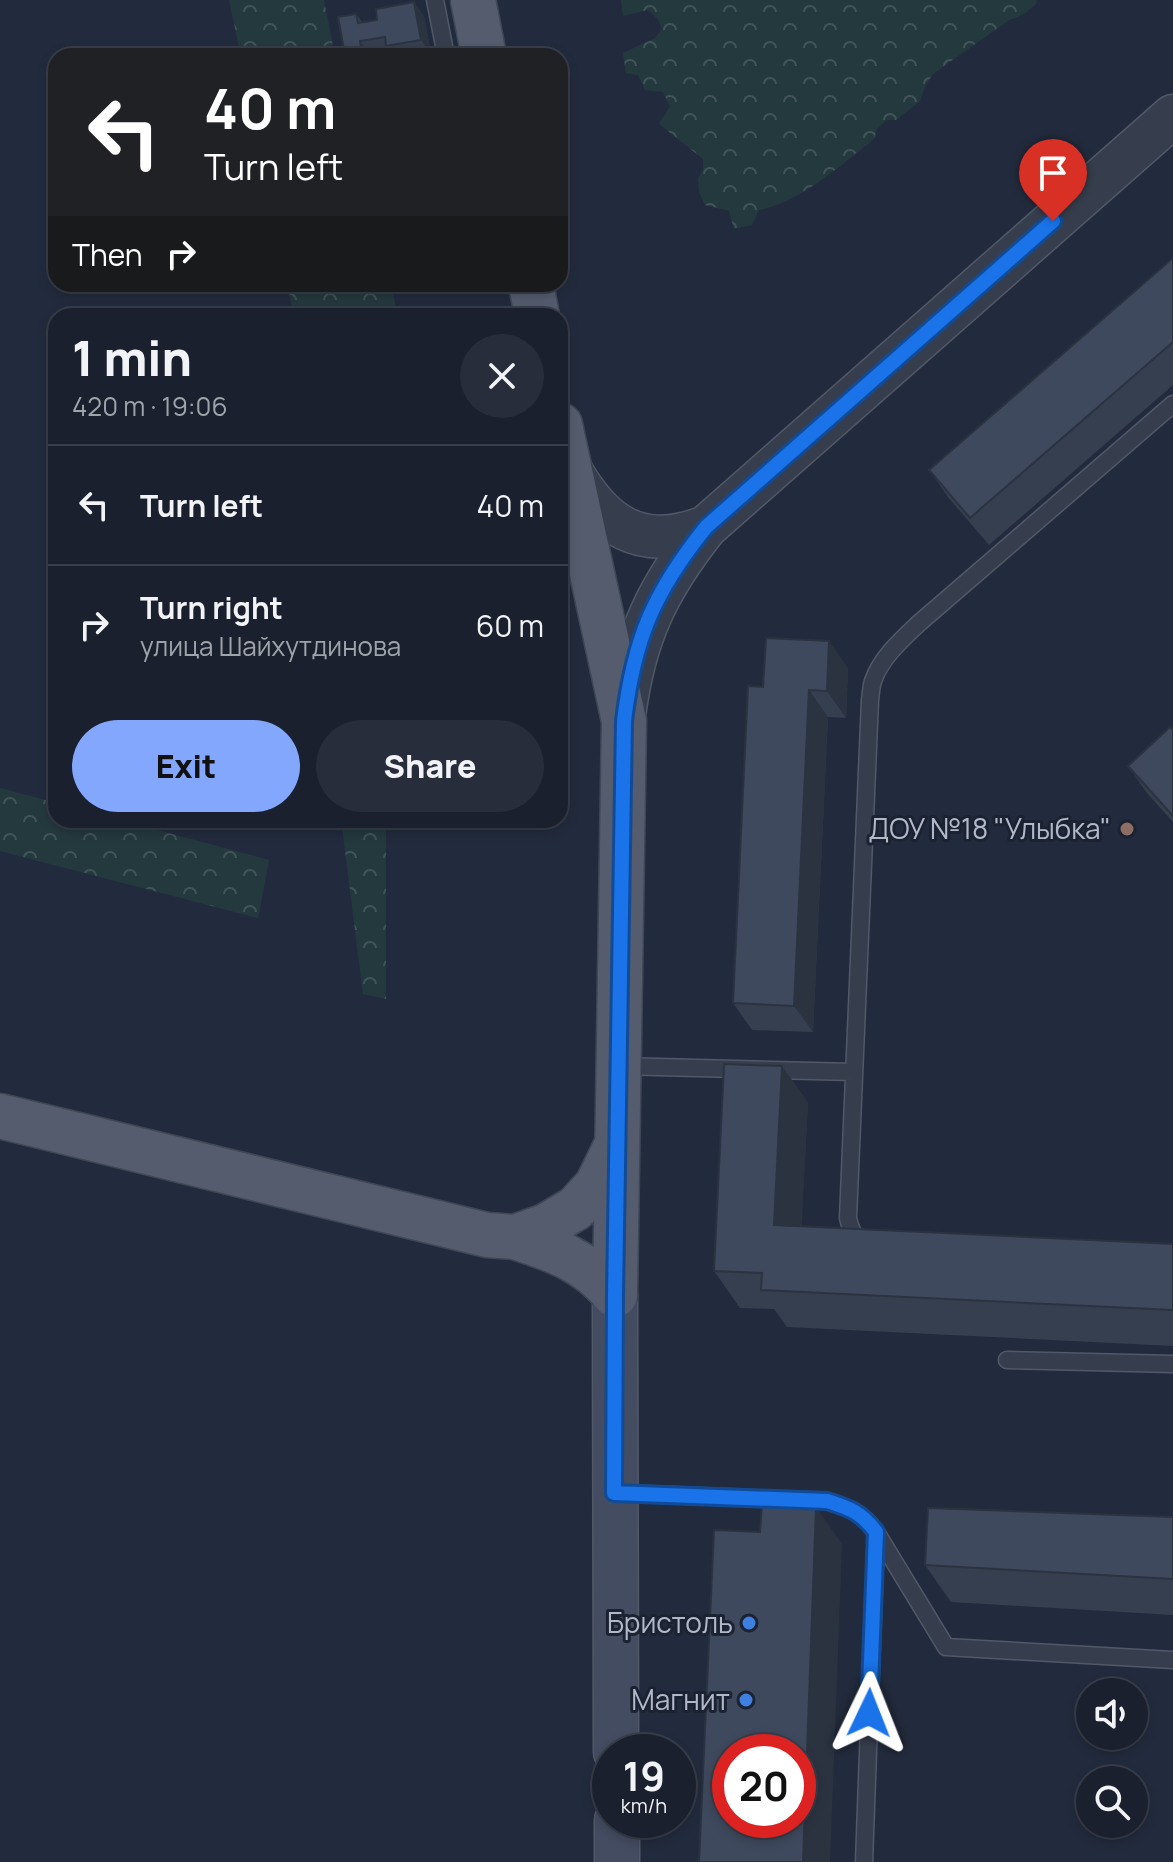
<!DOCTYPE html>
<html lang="en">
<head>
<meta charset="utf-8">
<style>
  :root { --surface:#1a202e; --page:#272d3a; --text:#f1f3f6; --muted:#9fa3aa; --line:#383e4a; --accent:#82a7fd }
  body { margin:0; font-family:Manrope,sans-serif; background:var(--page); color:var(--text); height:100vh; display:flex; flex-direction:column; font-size:30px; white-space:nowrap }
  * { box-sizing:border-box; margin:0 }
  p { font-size:26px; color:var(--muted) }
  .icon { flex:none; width:44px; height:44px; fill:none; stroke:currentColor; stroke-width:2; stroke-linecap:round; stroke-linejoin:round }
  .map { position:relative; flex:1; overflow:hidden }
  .details { position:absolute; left:48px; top:308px; width:520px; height:520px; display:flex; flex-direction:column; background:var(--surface); border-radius:24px; box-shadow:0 4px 12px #0003,0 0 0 2px var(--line) }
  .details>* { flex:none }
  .top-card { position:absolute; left:48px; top:48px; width:520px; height:244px; border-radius:24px; box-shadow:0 4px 12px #0003,0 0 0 2px var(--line); background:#202124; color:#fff; overflow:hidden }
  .controls { position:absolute; left:1076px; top:1678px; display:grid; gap:16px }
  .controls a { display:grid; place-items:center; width:72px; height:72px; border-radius:50%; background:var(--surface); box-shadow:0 4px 12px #0003,0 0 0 2px var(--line); font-size:40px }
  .speed { position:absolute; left:592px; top:1734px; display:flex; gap:16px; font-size:40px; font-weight:700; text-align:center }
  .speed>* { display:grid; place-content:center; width:104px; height:104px; border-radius:50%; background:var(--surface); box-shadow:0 4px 12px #0003,0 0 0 2px var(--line); line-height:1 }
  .speed small { font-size:20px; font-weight:400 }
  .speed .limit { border:12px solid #d22; background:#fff; color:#111 }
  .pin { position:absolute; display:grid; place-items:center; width:68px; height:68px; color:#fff; margin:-82px -34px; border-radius:50% 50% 50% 0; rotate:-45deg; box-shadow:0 0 8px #0007 }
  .pin .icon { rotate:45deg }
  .me { position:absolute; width:88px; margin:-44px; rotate:2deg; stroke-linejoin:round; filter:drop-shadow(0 0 6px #0008) }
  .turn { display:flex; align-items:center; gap:28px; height:168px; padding:0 24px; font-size:36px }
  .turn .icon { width:104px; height:104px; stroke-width:2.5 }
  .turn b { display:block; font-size:56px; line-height:68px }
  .then { display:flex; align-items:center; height:76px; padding:0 24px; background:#0003; gap:16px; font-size:30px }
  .round { display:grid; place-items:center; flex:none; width:84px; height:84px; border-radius:42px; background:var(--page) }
  .headline { display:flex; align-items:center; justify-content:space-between; height:136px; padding:0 24px }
  h1 { font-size:48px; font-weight:800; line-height:60px }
  .action { display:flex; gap:16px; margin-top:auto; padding:16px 24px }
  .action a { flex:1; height:92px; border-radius:48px; background:var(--accent); color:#111; font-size:32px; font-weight:800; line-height:92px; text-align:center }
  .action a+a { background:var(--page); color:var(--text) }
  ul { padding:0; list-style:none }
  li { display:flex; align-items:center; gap:24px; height:120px; padding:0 24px; border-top:2px solid var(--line) }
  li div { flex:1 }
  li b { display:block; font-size:30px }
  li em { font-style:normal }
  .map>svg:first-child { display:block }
  .forest { fill:url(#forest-crowns) }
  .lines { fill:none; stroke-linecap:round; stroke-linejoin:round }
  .service-casing { stroke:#515868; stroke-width:19 }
  .tertiary-casing { stroke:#515868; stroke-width:45 }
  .secondary-casing { stroke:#515868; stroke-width:47 }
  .primary-casing { stroke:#3f4756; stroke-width:47 }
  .service { stroke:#363e4d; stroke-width:16 }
  .tertiary { stroke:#363e4d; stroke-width:42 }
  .secondary { stroke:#444c61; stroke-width:44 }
  .primary { stroke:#545c6e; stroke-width:44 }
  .wall { fill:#353f50 }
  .shaded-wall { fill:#2b3341 }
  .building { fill:#3e495d; stroke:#2b3341; stroke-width:2; fill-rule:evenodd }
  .route-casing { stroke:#114b97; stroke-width:20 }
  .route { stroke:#1a73e8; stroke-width:14 }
  .education-dot { fill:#8d6e63; stroke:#1b2332; stroke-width:3 }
  .shop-dot { fill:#3f7fe0; stroke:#1b2332; stroke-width:3 }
  .labels { text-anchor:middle; stroke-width:6; stroke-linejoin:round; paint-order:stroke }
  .poi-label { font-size:28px; fill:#b1b8c9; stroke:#1b2332; text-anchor:end }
</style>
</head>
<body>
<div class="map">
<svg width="1173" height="1862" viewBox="0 0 1173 1862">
  <defs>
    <pattern id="forest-crowns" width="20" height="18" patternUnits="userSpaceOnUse" patternTransform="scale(2)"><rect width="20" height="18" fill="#24393e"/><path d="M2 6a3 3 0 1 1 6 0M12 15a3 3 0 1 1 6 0" fill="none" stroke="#415459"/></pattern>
  </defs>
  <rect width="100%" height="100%" fill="#222b3d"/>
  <path class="forest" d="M 229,0 L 324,0 L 334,51 L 342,56 L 241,56 Z
    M 621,0 L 1037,0 L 1036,4 C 1027,12 1020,17 1009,20 L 933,74 L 925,86 L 920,101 L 896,120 L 886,120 L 876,130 L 875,138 C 842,164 801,202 759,210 L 752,225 L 734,229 L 729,211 L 705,205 L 699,192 L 698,178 L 703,170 L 703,159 L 659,124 L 670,106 L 663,92 L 645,90 L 638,75 L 626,73 L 623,53 L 655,38 L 662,29 L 658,19 L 648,10 L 623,16 Z
    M 287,284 L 392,284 L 397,316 L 294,316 Z
    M 0,788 L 56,803 L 56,820 L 120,820 L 269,860 L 258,918 L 0,851 Z
    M 347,820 L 386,820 L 386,999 L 363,994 L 342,827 Z"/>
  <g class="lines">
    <defs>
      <path id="service" d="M 435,0 L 446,56
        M 620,1066 L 854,1072
        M 863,1243 C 854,1236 850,1229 848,1218 L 870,700 C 871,694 871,687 873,681 C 881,658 901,640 918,624 L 1173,404
        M 1007,1360 L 1173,1364
        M 616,1493 L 827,1501 C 850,1508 862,1512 876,1532 L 946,1647 L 1173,1660
        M 864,1862 L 876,1532"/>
      <path id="tertiary" d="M 569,467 C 601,525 640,553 706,527
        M 624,716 C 634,637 657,589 706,527 L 1173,116"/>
      <path id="secondary" d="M 615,1295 L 616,1752
        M 617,1820 L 617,1862"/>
      <path id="primary" d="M 473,0 L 484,56
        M 531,284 L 537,316
        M 560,425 L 624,721 L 615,1295
        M 0,1116 L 487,1235 L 515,1237 L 546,1226 L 576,1208 L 597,1185 L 615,1148
        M 515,1237 C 555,1250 587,1261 615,1295"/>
    </defs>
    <use href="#service" class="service-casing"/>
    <use href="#tertiary" class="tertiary-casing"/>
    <use href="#secondary" class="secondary-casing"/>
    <use href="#primary" class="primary-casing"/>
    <use href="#service" class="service"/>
    <use href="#tertiary" class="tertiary"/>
    <use href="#secondary" class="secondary"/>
    <use href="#primary" class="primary"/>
  </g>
  <path class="wall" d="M 356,14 L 362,22 L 424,16 L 431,54 L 421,56 L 393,56 L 390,52 L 371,56 L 345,56 L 338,17 Z
    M 1173,258 L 1173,385 L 989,545 L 948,497 L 929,470 Z
    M 848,668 L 846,718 L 828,717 L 813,1032 L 752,1030 L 733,1003 L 763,687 Z
    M 1173,730 L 1173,822 L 1147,793 L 1128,766 Z
    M 782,1066 L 808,1103 L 801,1226 L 1173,1244 L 1173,1346 L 787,1327 L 774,1309 L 740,1308 L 714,1271 Z
    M 1173,1517 L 1173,1615 L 951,1602 L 925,1565 Z"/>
  <path class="shaded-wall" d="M 414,2 L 424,16 L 431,54 L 421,40 Z
    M 360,41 L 370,55 L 371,56 L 365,56 L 362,52 Z
    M 829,641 L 848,668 L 846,718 L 827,691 Z
    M 809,690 L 828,717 L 813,1032 L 794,1006 Z
    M 782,1066 L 808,1103 L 800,1262 L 774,1225 Z
    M 816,1507 L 842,1544 L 830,1862 L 803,1862 Z"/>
  <path class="building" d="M 414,2 L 421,40 L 386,46 L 385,37 L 360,41 L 362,52 L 345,55 L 338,17 L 356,14 L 358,23 L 377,20 L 376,9 Z
    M 1173,258 L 1173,342 L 970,518 L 929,470 Z
    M 766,638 L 829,641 L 827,691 L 809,690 L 794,1006 L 733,1003 L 748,686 L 763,687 Z
    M 1170,727 L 1173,730 L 1173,816 L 1128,766 Z
    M 724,1064 L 782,1066 L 774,1225 L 1173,1244 L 1173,1310 L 761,1290 L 762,1273 L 714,1271 Z
    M 762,1504 L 816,1507 L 803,1862 L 699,1862 L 714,1530 L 760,1532 ZM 730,1752 L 798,1752 L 798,1820 L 730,1820 Z
    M 928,1508 L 1173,1517 L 1173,1579 L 925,1565 Z"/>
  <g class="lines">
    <defs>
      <path id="route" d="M 869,1713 L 876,1532 C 862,1513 850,1508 827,1501 L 614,1493 L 615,1295 L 624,721 C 634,638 654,592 706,527 L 1053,221"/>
    </defs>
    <use href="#route" class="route-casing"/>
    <use href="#route" class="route"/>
  </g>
  <circle class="education-dot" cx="1127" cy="829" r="8"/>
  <g class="shop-dot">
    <circle cx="749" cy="1623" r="8"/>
    <circle cx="746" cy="1700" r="8"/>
  </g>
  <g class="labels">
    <g class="poi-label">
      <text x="1111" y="839">ДОУ №18 "Улыбка"</text>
      <text x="733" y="1633">Бристоль</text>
      <text x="730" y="1710">Магнит</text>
    </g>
  </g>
</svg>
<div class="controls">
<a><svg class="icon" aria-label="sound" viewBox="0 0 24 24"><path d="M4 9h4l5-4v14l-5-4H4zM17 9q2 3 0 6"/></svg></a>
<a><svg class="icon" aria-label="search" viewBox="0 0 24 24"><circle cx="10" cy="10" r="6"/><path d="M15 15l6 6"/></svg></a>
</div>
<div class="speed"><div>19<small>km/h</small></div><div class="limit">20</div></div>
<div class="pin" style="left:1053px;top:221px;background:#d93025"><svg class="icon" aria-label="arrive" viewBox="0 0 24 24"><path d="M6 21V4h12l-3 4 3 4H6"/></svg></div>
<svg class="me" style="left:869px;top:1713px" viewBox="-20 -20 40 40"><path d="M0-17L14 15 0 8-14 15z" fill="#1a73e8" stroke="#fff" stroke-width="4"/></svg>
<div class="top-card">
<div class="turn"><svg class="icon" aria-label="left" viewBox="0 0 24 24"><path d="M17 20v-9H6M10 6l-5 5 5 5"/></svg><div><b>40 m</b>Turn left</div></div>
<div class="then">Then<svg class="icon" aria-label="right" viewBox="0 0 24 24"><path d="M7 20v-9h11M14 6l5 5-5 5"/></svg></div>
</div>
<section class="details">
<div class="headline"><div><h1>1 min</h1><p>420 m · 19:06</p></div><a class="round"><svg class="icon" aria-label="close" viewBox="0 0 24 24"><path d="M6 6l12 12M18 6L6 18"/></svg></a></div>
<ul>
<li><svg class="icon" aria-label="left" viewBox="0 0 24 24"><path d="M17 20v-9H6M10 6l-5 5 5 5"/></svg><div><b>Turn left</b></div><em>40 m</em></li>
<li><svg class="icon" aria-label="right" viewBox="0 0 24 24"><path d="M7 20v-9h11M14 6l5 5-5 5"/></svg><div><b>Turn right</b><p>улица Шайхутдинова</p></div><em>60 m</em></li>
</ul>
<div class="action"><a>Exit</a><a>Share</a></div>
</section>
</div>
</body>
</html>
